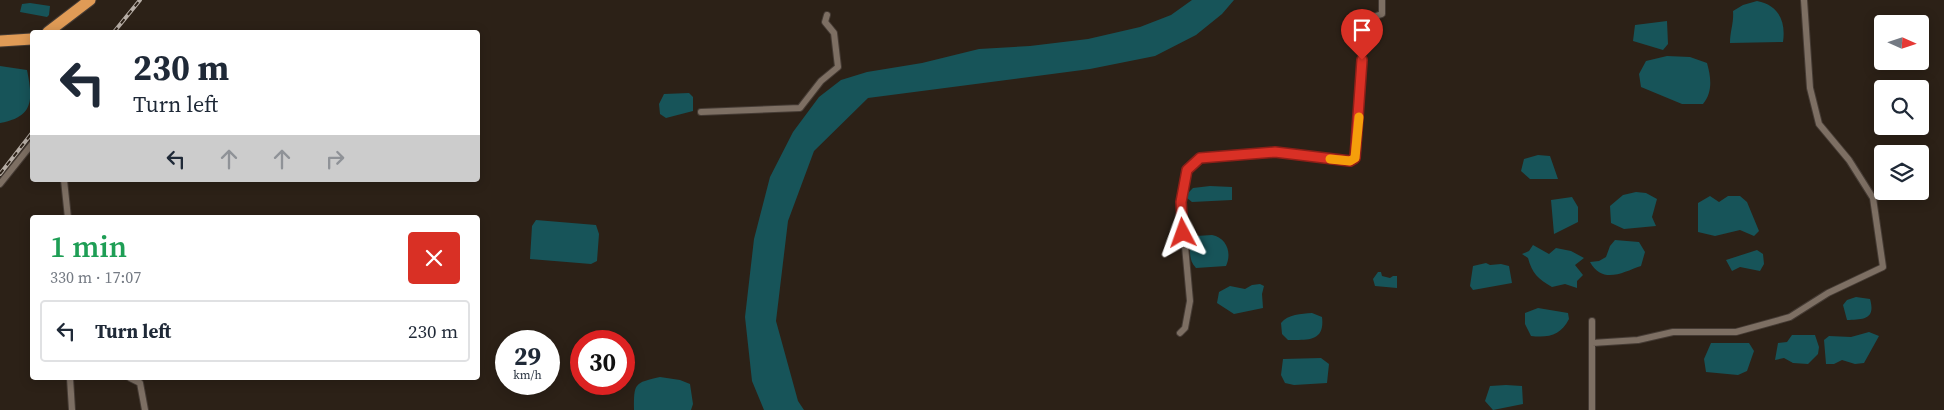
<!DOCTYPE html>
<html lang="en">
<head>
<meta charset="utf-8">
<style>
  :root { --surface:#fff; --page:#f6f6f7; --text:#1f2937; --muted:#747a83; --line:#e0e1e3 }
  body { margin:0; font-family:"Source Serif 4",serif; background:var(--page); color:var(--text); height:100vh; display:flex; flex-direction:column; font-size:19px; white-space:nowrap }
  * { box-sizing:border-box; margin:0 }
  p { font-size:16px; color:var(--muted) }
  .icon { flex:none; width:28px; height:28px; fill:none; stroke:currentColor; stroke-width:2; stroke-linecap:round; stroke-linejoin:round }
  .map { position:relative; flex:1; overflow:hidden }
  .panel { position:absolute; left:30px; top:215px; width:450px; height:165px; display:flex; flex-direction:column; background:var(--surface); border-radius:5px; box-shadow:0 2px 12px #0003 }
  .panel>* { flex:none }
  .guide { position:absolute; left:30px; top:30px; width:450px; height:152px; border-radius:5px; box-shadow:0 2px 12px #0003; background:#fff; color:var(--text); overflow:hidden }
  .needle { width:32px; rotate:93deg }
  .buttons { position:absolute; left:1874px; top:15px; display:grid; gap:10px }
  .buttons a { display:grid; place-items:center; width:55px; height:55px; border-radius:5px; background:var(--surface); box-shadow:0 2px 12px #0003; font-size:25px }
  .speed { position:absolute; left:495px; top:330px; display:flex; gap:10px; font-size:25px; font-weight:700; text-align:center }
  .speed>* { display:grid; place-content:center; width:65px; height:65px; border-radius:50%; background:var(--surface); box-shadow:0 2px 12px #0003; line-height:1 }
  .speed small { font-size:12px; font-weight:400 }
  .speed .limit { border:8px solid #d22; background:#fff; color:#111 }
  .pin { position:absolute; display:grid; place-items:center; width:42px; height:42px; color:#fff; margin:-51px -21px; border-radius:50% 50% 50% 0; rotate:-45deg; box-shadow:0 0 5px #0007 }
  .pin .icon { rotate:45deg }
  .me { position:absolute; width:55px; margin:-28px; rotate:356deg; stroke-linejoin:round; filter:drop-shadow(0 0 4px #0008) }
  .turn { display:flex; align-items:center; gap:18px; height:105px; padding:0 20px; font-size:22px }
  .turn .icon { width:65px; height:65px; stroke-width:2.5 }
  .turn b { display:block; font-size:35px; line-height:42px }
  .lanes { display:flex; align-items:center; height:48px; padding:0 20px; background:#0003; justify-content:center; gap:25px; direction:ltr }
  .lanes .off { opacity:.35 }
  .round { display:grid; place-items:center; flex:none; width:52px; height:52px; border-radius:5px; background:var(--page) }
  .summary { display:flex; align-items:center; justify-content:space-between; height:85px; padding:0 20px }
  h1 { font-size:30px; font-weight:600; line-height:38px; color:#1e9e55 }
  ul { padding:0; list-style:none }
  li { display:flex; align-items:center; gap:15px; height:62px; margin:0 10px 8px; padding:0 10px; border:2px solid var(--line); border-radius:5px }
  li div { flex:1 }
  li b { display:block; font-size:19px }
  li em { font-style:normal }
  .map>svg:first-child { display:block }
  .water { fill:#175459 }
  .lines { fill:none; stroke-linecap:round; stroke-linejoin:round }
  .minor-casing { stroke:#453b34; stroke-width:8 }
  .trunk-casing { stroke:#453b34; stroke-width:13 }
  .minor { stroke:#7d6f63; stroke-width:6 }
  .trunk { stroke:#e09b56; stroke-width:11 }
  .rail-casing { stroke:#b6ada5; stroke-width:4 }
  .rail { stroke:#2c2117; stroke-width:2; stroke-dasharray:5.5; stroke-linecap:butt }
  .route-casing { stroke:#8d1f18; stroke-width:12 }
  .route { stroke:#d93025; stroke-width:9 }
  .slow { stroke:#f59e0b; stroke-width:9 }
</style>
</head>
<body>
<div class="map">
<svg width="1944" height="410" viewBox="0 0 1944 410">
  <rect width="100%" height="100%" fill="#2c2117"/>
  <path class="water" d="M 1192,0 L 1234,0 L 1222,14 L 1196,35 L 1155,56 L 1090,69 L 868,98 L 814,151 L 788,221 L 776,321 L 798,401 L 804,410 L 764,410 L 752,381 L 745,317 L 754,239 L 770,177 L 793,132 L 819,97 L 841,80 L 867,72 L 922,63 L 979,49 L 1030,46 L 1088,39 L 1140,27 L 1171,15 Z
    M 1757,1 C 1779,5 1786,22 1783,42 L 1730,43 C 1730,31 1734,23 1733,11 L 1743,5 Z
    M 30,3 L 50,6 L 49,15 L 47,17 L 20,12 L 22,4 Z
    M 1667,21 L 1668,44 L 1663,50 L 1633,41 L 1635,25 Z
    M 1667,56 L 1690,57 L 1707,63 C 1711,77 1713,92 1703,104 L 1682,104 L 1641,87 L 1639,74 L 1646,61 Z
    M 0,66 L 27,70 C 33,100 34,117 0,123 Z
    M 689,93 L 693,97 L 693,111 L 666,118 L 660,114 L 659,104 L 664,94 Z
    M 1538,155 L 1550,156 L 1558,179 L 1530,179 L 1521,171 L 1524,159 Z
    M 1210,186 L 1232,187 L 1232,200 L 1192,202 L 1187,198 L 1187,194 L 1193,188 Z
    M 1636,192 L 1646,193 L 1657,199 L 1652,217 L 1656,226 L 1624,229 L 1611,223 L 1610,206 L 1623,195 Z
    M 1710,196 L 1719,202 L 1728,196 L 1740,196 L 1747,202 L 1759,231 L 1754,236 L 1740,230 L 1715,236 L 1698,232 L 1698,203 Z
    M 1572,197 L 1578,207 L 1578,222 L 1554,234 L 1551,200 Z
    M 536,220 L 596,225 L 599,234 L 597,261 L 591,264 L 530,259 L 532,226 Z
    M 1212,235 C 1227,238 1232,253 1226,266 L 1196,268 C 1188,260 1190,249 1191,239 L 1196,236 Z
    M 1615,240 L 1639,242 L 1645,252 L 1641,266 C 1623,272 1603,285 1590,262 L 1599,261 L 1606,257 L 1610,246 Z
    M 1533,245 L 1549,254 L 1556,248 L 1571,251 L 1584,258 L 1575,265 L 1583,275 L 1577,281 L 1577,288 L 1565,284 L 1552,287 C 1538,279 1532,273 1528,258 L 1522,254 L 1529,251 Z
    M 1757,250 L 1763,254 L 1764,264 L 1760,271 L 1740,267 L 1732,271 L 1726,260 Z
    M 1486,263 L 1490,265 L 1501,264 L 1509,266 L 1512,283 L 1473,290 L 1470,286 L 1473,266 Z
    M 1378,272 L 1381,272 L 1382,276 L 1390,278 L 1393,276 L 1397,276 L 1397,288 L 1375,286 L 1373,279 Z
    M 1260,284 L 1264,286 L 1262,294 L 1263,308 L 1234,314 L 1217,303 L 1219,292 L 1230,286 L 1245,289 L 1252,285 Z
    M 1856,297 L 1870,299 C 1876,320 1863,319 1847,320 L 1843,305 L 1847,300 Z
    M 1538,308 L 1568,313 L 1569,319 C 1561,335 1549,338 1531,336 L 1525,324 L 1525,313 Z
    M 1312,313 L 1322,317 C 1325,342 1308,340 1288,340 L 1282,334 L 1281,323 C 1288,314 1301,314 1312,313 Z
    M 1869,332 L 1879,336 L 1864,363 L 1855,364 L 1842,360 L 1834,364 L 1826,364 L 1824,340 L 1829,336 L 1851,337 Z
    M 1792,335 L 1815,335 L 1819,347 L 1818,354 L 1808,364 L 1793,363 L 1784,358 L 1775,360 L 1778,343 L 1787,342 Z
    M 1711,343 L 1749,343 L 1754,351 L 1747,371 L 1738,375 L 1706,372 L 1704,359 Z
    M 1321,358 L 1329,364 L 1327,383 L 1294,385 L 1285,383 L 1281,375 L 1283,359 Z
    M 660,377 L 680,380 L 690,384 L 693,404 L 691,410 L 634,410 C 634,383 634,383 660,377 Z
    M 1506,385 L 1522,386 L 1523,404 L 1493,410 L 1485,401 L 1490,386 Z"/>
  <g class="lines">
    <defs>
      <path id="minor" d="M 701,112 L 800,108 L 821,81 L 838,67 L 834,33 L 825,22 L 827,15
        M 64,180 L 68,218
        M 0,184 L 32,144
        M 1592,321 L 1592,410
        M 1180,333 L 1185,328 L 1190,301 L 1181,202 L 1187,170 L 1200,158 L 1275,152 L 1350,161 L 1355,158 L 1364,27 L 1367,19 L 1382,14 L 1382,0
        M 1592,343 L 1638,340 L 1673,332 L 1736,332 L 1790,317 L 1828,293 L 1883,267 L 1873,198 L 1849,160 L 1819,124 L 1810,88 L 1804,0
        M 70,378 L 72,410
        M 130,378 L 140,383 L 145,410"/>
      <path id="trunk" d="M 48,32 L 90,0
        M 0,41 L 32,39"/>
    </defs>
    <use href="#minor" class="minor-casing"/>
    <use href="#trunk" class="trunk-casing"/>
    <use href="#minor" class="minor"/>
    <use href="#trunk" class="trunk"/>
    <defs>
      <path id="rail" d="M 114,32 L 140,0
        M 0,174 L 32,133"/>
    </defs>
    <use href="#rail" class="rail-casing"/>
    <use href="#rail" class="rail"/>
  </g>
  <g class="lines">
    <defs>
      <path id="route" d="M 1183,233 L 1181,202 L 1187,170 L 1200,158 L 1275,152 L 1350,161 L 1355,158 L 1362,60"/>
    </defs>
    <use href="#route" class="route-casing"/>
    <use href="#route" class="route"/>
    <path class="slow" d="M 1330,159 L 1350,161 L 1355,158 L 1359,117"/>
  </g>
</svg>
<div class="buttons">
<a><svg class="needle" viewBox="-14 -14 28 28"><path d="M0-13l5 13h-10z" fill="#e53935"/><path d="M0 13l5-13h-10z" fill="#747a83"/></svg></a>
<a><svg class="icon" aria-label="search" viewBox="0 0 24 24"><circle cx="10" cy="10" r="6"/><path d="M15 15l6 6"/></svg></a>
<a><svg class="icon" aria-label="layers" viewBox="0 0 24 24"><path d="M12 4l9 5-9 5-9-5zM3 14l9 5 9-5"/></svg></a>
</div>
<div class="speed"><div>29<small>km/h</small></div><div class="limit">30</div></div>
<div class="pin" style="left:1362px;top:60px;background:#d93025"><svg class="icon" aria-label="arrive" viewBox="0 0 24 24"><path d="M6 21V4h12l-3 4 3 4H6"/></svg></div>
<svg class="me" style="left:1183px;top:233px" viewBox="-20 -20 40 40"><path d="M0-17L14 15 0 8-14 15z" fill="#d93025" stroke="#fff" stroke-width="4"/></svg>
<div class="guide">
<div class="turn"><svg class="icon" aria-label="left" viewBox="0 0 24 24"><path d="M17 20v-9H6M10 6l-5 5 5 5"/></svg><div><b>230 m</b>Turn left</div></div>
<div class="lanes"><svg class="icon" aria-label="left" viewBox="0 0 24 24"><path d="M17 20v-9H6M10 6l-5 5 5 5"/></svg><svg class="icon off" aria-label="ahead" viewBox="0 0 24 24"><path d="M12 20V5M6 11l6-6 6 6"/></svg><svg class="icon off" aria-label="ahead" viewBox="0 0 24 24"><path d="M12 20V5M6 11l6-6 6 6"/></svg><svg class="icon off" aria-label="right" viewBox="0 0 24 24"><path d="M7 20v-9h11M14 6l5 5-5 5"/></svg></div>
</div>
<section class="panel">
<div class="summary"><div><h1>1 min</h1><p>330 m · 17:07</p></div><a class="round" style="background:#d93025;color:#fff"><svg class="icon" aria-label="close" viewBox="0 0 24 24"><path d="M6 6l12 12M18 6L6 18"/></svg></a></div>
<ul>
<li><svg class="icon" aria-label="left" viewBox="0 0 24 24"><path d="M17 20v-9H6M10 6l-5 5 5 5"/></svg><div><b>Turn left</b></div><em>230 m</em></li>
</ul>
</section>
</div>
</body>
</html>
